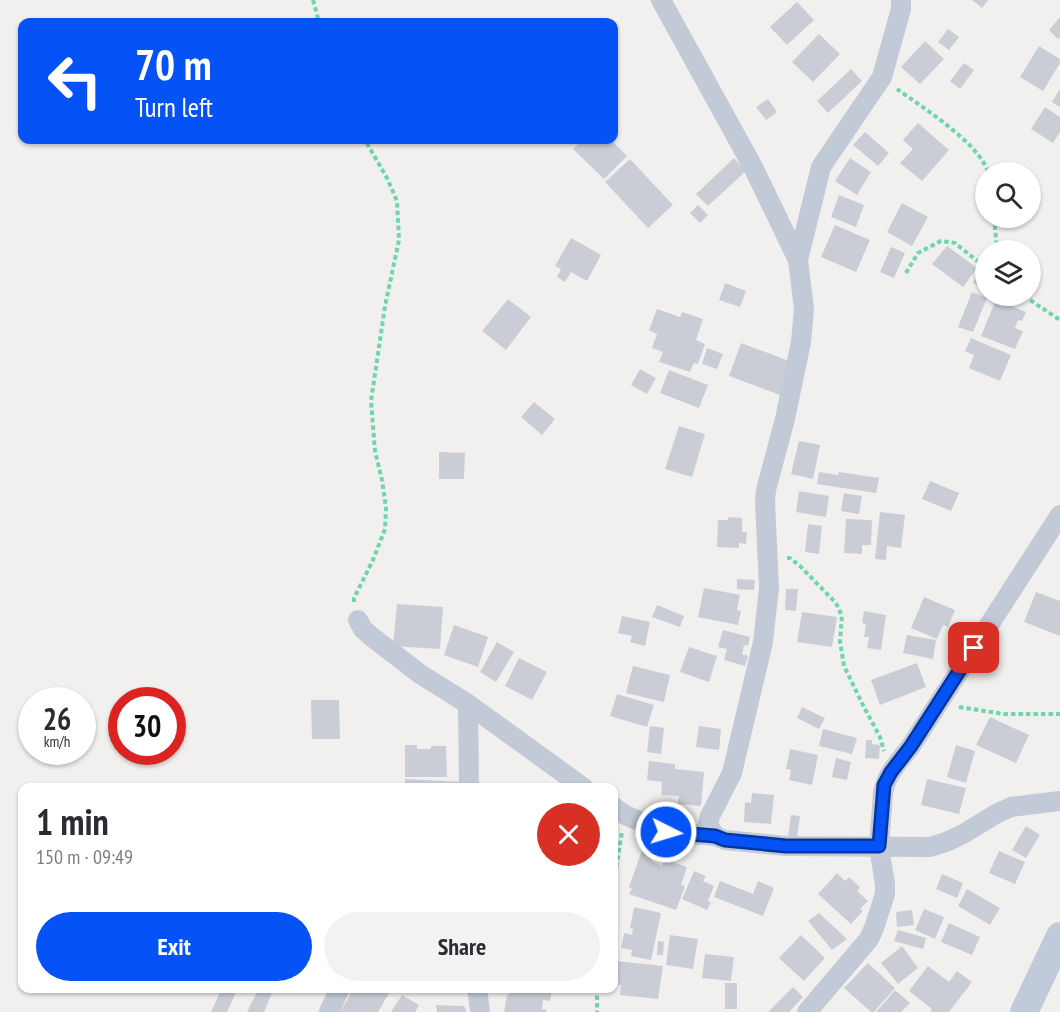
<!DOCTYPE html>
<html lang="en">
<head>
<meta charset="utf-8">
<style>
  :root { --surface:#fff; --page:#f2f2f3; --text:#2b2b33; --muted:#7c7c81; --accent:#0553f7 }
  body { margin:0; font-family:"PT Sans Narrow",sans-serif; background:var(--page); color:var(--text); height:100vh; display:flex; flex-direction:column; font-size:22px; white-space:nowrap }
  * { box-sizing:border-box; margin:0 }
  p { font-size:20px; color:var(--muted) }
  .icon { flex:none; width:33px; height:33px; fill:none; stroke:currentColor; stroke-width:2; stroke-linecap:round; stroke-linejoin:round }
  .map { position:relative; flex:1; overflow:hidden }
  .drawer { position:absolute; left:18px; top:783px; width:600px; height:210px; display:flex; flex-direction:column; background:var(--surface); border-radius:12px; box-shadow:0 2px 4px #0004 }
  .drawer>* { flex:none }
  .hud { position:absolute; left:18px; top:18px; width:600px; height:126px; border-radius:12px; box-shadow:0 2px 4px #0004; background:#0553f7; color:#fff; overflow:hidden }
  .tools { position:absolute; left:975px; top:162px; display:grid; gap:12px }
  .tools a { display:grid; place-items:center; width:66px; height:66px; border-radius:50%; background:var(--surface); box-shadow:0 2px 4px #0004; font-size:30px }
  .speed { position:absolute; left:18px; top:687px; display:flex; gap:12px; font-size:30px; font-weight:700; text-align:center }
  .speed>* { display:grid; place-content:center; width:78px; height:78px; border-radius:50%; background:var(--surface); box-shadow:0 2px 4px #0004; line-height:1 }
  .speed small { font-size:15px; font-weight:400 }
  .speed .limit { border:9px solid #d22; background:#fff; color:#111 }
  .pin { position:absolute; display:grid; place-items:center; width:51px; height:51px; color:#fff; margin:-26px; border-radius:12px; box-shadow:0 3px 9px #0006 }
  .me { position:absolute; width:66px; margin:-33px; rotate:95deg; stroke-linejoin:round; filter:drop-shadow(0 0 4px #0008) }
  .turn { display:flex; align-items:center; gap:21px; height:126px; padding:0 18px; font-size:27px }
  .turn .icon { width:78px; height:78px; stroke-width:2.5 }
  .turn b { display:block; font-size:42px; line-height:51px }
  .round { display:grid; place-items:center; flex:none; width:63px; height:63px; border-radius:32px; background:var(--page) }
  .overview { display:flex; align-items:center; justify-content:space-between; height:102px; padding:0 18px }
  h1 { font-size:36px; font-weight:700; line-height:45px }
  .button { display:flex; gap:12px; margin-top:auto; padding:12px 18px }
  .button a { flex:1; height:69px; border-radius:36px; background:var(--accent); color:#fff; font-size:24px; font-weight:700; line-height:69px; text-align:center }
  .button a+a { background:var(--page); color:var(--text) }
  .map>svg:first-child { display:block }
  .building { fill:#cbcdd6 }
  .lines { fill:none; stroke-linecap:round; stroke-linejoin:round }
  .path { stroke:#6dd6ae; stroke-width:4; stroke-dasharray:4.5 3; stroke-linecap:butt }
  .street { stroke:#c1cad6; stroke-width:20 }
  .secondary { stroke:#c0cada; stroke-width:28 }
  .route-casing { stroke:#0336a1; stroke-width:15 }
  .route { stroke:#0553f7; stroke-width:10 }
</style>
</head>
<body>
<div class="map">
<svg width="1060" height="1012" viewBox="0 0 1060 1012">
  <rect width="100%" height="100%" fill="#f2f0ef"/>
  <path class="building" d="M 972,0 L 988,0 L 982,8 Z
    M 797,2 L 814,20 L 787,45 L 770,27 Z
    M 1060,17 L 1060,37 L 1058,39 L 1049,30 Z
    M 948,29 L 959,37 L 949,50 L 938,42 Z
    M 819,34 L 840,54 L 813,82 L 792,62 Z
    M 925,41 L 944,59 L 920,84 L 901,67 Z
    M 1039,46 L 1060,59 L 1060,63 L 1043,91 L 1020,77 Z
    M 964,63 L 974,70 L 960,89 L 950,81 Z
    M 851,69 L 862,81 L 828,113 L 817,101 Z
    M 1060,89 L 1060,107 L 1052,102 Z
    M 768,99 L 777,112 L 766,120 L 756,107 Z
    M 1045,107 L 1060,117 L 1060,132 L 1053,143 L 1031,129 Z
    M 918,123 L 949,150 L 922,181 L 900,163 L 913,149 L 903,140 Z
    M 865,132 L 889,153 L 878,166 L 853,145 Z
    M 582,140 L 611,140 L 627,156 L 604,179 L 573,149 Z
    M 734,158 L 746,171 L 708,206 L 696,194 Z
    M 850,158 L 871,172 L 857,195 L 835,181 Z
    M 630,159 L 673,205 L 648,228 L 605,182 Z
    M 839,195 L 864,205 L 856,227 L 831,217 Z
    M 902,203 L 928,217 L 912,246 L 887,232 Z
    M 698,205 L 708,215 L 700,223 L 690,213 Z
    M 835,225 L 870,240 L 856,272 L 821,257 Z
    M 571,238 L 601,255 L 587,281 L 571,272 L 565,282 L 557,277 L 561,269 L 555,266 Z
    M 947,246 L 977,268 L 963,287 L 932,264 Z
    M 891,247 L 905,253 L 894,278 L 880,272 Z
    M 984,269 L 986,270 L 986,292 L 973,282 Z
    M 725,283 L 746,291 L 740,307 L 719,300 Z
    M 972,292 L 987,298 L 973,332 L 958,327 Z
    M 508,299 L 531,317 L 506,350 L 482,331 Z
    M 996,299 L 1026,312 L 1022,321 L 1018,320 L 1015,328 L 1023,331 L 1015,349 L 981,336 Z
    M 657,309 L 680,317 L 682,312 L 703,319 L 696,340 L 705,344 L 698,364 L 694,363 L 690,372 L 659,362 L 663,352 L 652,348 L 657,334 L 649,330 Z
    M 971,338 L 1011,355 L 1000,381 L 969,368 L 974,355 L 965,351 Z
    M 741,343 L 792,362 L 780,395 L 729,376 Z
    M 707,348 L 723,354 L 717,369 L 702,364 Z
    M 640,369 L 656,378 L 647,394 L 631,385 Z
    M 669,370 L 708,385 L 699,408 L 660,393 Z
    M 534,402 L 555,419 L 542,435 L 521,417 Z
    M 679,426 L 705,434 L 692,477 L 665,469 Z
    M 799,441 L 820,445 L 813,479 L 791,474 Z
    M 439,452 L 465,453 L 464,479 L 439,479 Z
    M 819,472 L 838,475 L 839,472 L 879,478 L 876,493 L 817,484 Z
    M 930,481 L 959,493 L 951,511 L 922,499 Z
    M 799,491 L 829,496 L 826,517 L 796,512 Z
    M 844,493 L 862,496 L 859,514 L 841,511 Z
    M 880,512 L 905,515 L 901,548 L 887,546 L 886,560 L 875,559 Z
    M 728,517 L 742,518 L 742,532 L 747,532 L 746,544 L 739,543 L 739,548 L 717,547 L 718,520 L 728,520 Z
    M 846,519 L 872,520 L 871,545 L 862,545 L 862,554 L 844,553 Z
    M 808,524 L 822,526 L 819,554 L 805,552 Z
    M 737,579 L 755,580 L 754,590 L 737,589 Z
    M 704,588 L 740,595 L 737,610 L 741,611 L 738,625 L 698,617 Z
    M 786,589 L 798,589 L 796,611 L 785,610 Z
    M 1036,592 L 1060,601 L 1060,636 L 1024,622 Z
    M 924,597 L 955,610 L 948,627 L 943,625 L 937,639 L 911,628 Z
    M 397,604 L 443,607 L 440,649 L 393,646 Z
    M 657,605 L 684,616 L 680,627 L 652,617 Z
    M 864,611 L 886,615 L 881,650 L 867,648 L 869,637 L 864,637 L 866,624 L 862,623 Z
    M 802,612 L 837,617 L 832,647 L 797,642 Z
    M 622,616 L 650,622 L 645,646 L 630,642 L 632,636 L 618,633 Z
    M 454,625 L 488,637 L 478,667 L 444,655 Z
    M 723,630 L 750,637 L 748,646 L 744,645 L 742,654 L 748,656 L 745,666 L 724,660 L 727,649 L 718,647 Z
    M 907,635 L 936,640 L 933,659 L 903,653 Z
    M 497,642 L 514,652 L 496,682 L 480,672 Z
    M 689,647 L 717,656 L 709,682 L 680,672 Z
    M 519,658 L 547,672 L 532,700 L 505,686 Z
    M 917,663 L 926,687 L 880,705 L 871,680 Z
    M 633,666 L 670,675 L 664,702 L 626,693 Z
    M 617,694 L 654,705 L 647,727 L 610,716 Z
    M 311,700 L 339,700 L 340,739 L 312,739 Z
    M 802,707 L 825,718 L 819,729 L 797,718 Z
    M 990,717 L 1029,735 L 1016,763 L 976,745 Z
    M 650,726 L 664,728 L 661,754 L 647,752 Z
    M 699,726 L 721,729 L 719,750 L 696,747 Z
    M 823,729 L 857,738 L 852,754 L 819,746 Z
    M 866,740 L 872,740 L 872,744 L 880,745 L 879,759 L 865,758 Z
    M 405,745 L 417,745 L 417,749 L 431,749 L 431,746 L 446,746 L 447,777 L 405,777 Z
    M 956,745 L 975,751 L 966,783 L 947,777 Z
    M 790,749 L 818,755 L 812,785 L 789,780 L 791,770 L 786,769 Z
    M 836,758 L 851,762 L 847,780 L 832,777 Z
    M 649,761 L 675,764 L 675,769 L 704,772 L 701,806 L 678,804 L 679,796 L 661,795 L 662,782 L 647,780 Z
    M 405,779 L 465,782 L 465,788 L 405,788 Z
    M 927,779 L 966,788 L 959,814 L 921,805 Z
    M 752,793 L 774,795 L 771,824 L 744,822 L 745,802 L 751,803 Z
    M 791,815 L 800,816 L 796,844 L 787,843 Z
    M 1026,826 L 1040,835 L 1026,858 L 1012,850 Z
    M 643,847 L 654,851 L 651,861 L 662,866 L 664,859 L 687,867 L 681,885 L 685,886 L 676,910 L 629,894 L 632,889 L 629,887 Z
    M 999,851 L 1025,862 L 1015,884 L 989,873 Z
    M 694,871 L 706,876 L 703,881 L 714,886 L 708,901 L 711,902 L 707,910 L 682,899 Z
    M 837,873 L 845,881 L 849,877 L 860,887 L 857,891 L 868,901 L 860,909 L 863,911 L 851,924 L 818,894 Z
    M 942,874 L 963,883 L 957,898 L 936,889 Z
    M 720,881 L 753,894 L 758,881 L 774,888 L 763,916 L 714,897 Z
    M 967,889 L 1000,908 L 990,925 L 958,906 Z
    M 634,907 L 661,913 L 651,960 L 631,956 L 632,950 L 621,948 L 624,933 L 632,935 L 633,929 L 630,928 Z
    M 924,909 L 944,917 L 935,939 L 915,930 Z
    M 912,910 L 914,925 L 897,927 L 896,912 Z
    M 819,913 L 847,939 L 832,950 L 808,921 Z
    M 949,923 L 980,937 L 972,955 L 941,942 Z
    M 898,930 L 926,938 L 923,949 L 894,941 Z
    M 670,935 L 698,939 L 693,969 L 666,965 Z
    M 801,935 L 825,958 L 804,981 L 779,958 Z
    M 658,941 L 664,942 L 663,955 L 657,955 Z
    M 902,946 L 918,968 L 898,984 L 881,963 Z
    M 705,954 L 734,957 L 731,981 L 702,978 Z
    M 616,961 L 663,966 L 658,999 L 620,995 L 621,985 L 614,984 Z
    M 868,963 L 895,988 L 874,1012 L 871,1012 L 844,988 Z
    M 928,966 L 949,982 L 957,971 L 972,982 L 949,1012 L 930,1012 L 932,1009 L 909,991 Z
    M 725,983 L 737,983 L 737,1009 L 725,1009 Z
    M 793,987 L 803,997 L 789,1012 L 768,1012 Z
    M 222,988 L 238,988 L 227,1012 L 211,1012 Z
    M 254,988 L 274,988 L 264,1012 L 247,1012 L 258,990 Z
    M 354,988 L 392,988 L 378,1012 L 340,1012 Z
    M 511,988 L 552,988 L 550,1001 L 543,1000 L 542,1009 L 547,1010 L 546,1012 L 504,1012 L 507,995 L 509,995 Z
    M 895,990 L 910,1003 L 901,1012 L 876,1012 Z
    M 402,995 L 419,1005 L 415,1012 L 391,1012 Z
    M 436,1005 L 464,1006 L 467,1012 L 437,1012 Z"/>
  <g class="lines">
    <path class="path" d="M 313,0 L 319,22
      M 897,89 C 922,107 979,143 988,172
      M 994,218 L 997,250
      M 906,273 L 918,253 L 941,241 L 955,243 L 986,268
      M 1024,296 L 1060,320
      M 787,558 L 790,558 L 800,566 L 836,603 L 842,616 L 840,641 L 844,666 L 864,707 L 880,737 L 884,751
      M 354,602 L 354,598 L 373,560 L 385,529 L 386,508 L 382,480 L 375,451 L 371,401 L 385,306 L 399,240 L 397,201 L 387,178 L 365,140
      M 959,707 L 1004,714 L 1060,714
      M 614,882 L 622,832
      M 597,988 L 597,1012"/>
    <path class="street" d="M 661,0 L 753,167 L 798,260 L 804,309 L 801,342 L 785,419 L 766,490 L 765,501 L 769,588 L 763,642 L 732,773 L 710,816 L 708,824 L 715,836 L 725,840 L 786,846 L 930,847 L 946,842 L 963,834 L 996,814 L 1011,807 L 1060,801
      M 798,260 L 821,167 L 882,77 L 901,9 L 901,0
      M 358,620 L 363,629 L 372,637 L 420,674 L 468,704 L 584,788
      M 468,704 L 469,788
      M 614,807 L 625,815 L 666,832 L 715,836
      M 477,988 L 480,1012
      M 329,1012 L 340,988
      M 807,1012 L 869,939 L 874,928 L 885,894 L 885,884 L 879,847 L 883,793 C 886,774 900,760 911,746 L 1060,515"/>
    <path class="secondary" d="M 1024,1012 L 1060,936"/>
  </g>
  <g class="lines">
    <defs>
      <path id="route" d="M 666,832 L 715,836 L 725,840 L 786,846 L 879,846 L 884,785 L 891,772 L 911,746 L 974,648"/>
    </defs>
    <use href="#route" class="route-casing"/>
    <use href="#route" class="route"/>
  </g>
</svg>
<div class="tools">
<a><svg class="icon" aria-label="search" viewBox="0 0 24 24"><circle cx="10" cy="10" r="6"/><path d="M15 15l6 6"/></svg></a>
<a><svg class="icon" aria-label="layers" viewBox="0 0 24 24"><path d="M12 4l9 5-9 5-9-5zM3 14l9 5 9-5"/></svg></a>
</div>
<div class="speed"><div>26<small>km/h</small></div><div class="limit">30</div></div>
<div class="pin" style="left:974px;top:648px;background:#d93025"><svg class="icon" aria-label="arrive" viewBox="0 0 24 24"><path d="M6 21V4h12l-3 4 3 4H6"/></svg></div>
<svg class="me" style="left:666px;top:832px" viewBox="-20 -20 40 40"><circle r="17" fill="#0553f7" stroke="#fff" stroke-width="3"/><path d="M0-11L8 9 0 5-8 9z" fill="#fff"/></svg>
<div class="hud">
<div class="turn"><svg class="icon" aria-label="left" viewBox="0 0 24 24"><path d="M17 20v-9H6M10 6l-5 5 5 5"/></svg><div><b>70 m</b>Turn left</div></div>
</div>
<section class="drawer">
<div class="overview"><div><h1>1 min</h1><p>150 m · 09:49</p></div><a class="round" style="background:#d93025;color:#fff"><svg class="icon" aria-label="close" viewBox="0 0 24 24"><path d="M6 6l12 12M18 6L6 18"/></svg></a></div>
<div class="button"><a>Exit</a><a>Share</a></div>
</section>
</div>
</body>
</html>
